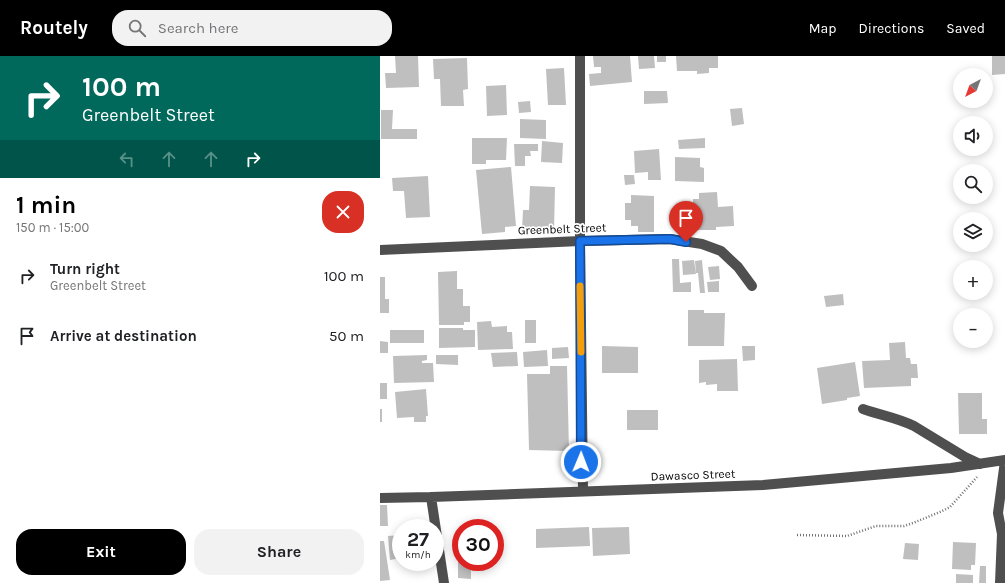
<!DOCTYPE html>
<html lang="en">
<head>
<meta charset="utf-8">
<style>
  :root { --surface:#fff; --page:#f2f2f2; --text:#202124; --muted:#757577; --accent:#000 }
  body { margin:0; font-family:Karla,sans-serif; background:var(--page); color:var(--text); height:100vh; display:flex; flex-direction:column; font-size:15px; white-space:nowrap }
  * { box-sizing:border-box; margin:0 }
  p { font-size:13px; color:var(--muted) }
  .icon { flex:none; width:22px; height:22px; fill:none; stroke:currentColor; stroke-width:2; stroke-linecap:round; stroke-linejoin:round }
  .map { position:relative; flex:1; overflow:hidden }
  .side { display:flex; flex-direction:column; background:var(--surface); width:380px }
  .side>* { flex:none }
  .banner { background:#00695c; color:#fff; overflow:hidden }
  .needle { width:26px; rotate:221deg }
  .tools { position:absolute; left:573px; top:12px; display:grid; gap:8px }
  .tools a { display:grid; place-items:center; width:40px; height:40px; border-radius:50%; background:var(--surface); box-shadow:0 2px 10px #0003; font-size:20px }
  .speed { position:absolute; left:12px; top:463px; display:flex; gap:8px; font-size:20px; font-weight:700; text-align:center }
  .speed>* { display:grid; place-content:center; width:52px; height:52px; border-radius:50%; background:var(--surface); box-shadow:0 2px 10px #0003; line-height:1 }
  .speed small { font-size:10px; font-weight:400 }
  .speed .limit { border:6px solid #d22; background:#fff; color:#111 }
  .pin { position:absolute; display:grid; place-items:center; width:34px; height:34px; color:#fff; margin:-41px -17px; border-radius:50% 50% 50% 0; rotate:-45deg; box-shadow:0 0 4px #0007 }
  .pin .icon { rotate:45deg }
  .me { position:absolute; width:44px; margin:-22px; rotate:1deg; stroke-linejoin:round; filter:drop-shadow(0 0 3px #0008) }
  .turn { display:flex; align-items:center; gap:14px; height:84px; padding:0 16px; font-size:18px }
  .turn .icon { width:52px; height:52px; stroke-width:2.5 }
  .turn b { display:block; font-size:28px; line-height:34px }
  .lanes { display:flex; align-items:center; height:38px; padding:0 16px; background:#0003; justify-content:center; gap:20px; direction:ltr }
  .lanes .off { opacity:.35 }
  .round { display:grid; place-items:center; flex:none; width:42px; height:42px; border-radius:16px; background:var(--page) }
  .head { display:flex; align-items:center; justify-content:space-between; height:68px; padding:0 16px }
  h1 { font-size:24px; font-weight:700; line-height:30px; color:var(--accent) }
  .button { display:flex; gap:8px; margin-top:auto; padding:8px 16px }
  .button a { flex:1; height:46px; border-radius:16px; background:var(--accent); color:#fff; font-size:16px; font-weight:700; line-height:46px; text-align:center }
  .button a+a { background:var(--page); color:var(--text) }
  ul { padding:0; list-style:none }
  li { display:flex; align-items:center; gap:12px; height:60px; padding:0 16px }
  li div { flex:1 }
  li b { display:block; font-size:15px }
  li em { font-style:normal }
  header { display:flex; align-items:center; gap:24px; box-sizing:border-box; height:56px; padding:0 20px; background:var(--accent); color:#fff }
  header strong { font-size:19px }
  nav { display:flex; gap:22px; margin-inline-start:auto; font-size:14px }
  .search { width:280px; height:36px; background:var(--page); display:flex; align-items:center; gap:10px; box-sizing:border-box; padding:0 14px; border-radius:16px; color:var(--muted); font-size:15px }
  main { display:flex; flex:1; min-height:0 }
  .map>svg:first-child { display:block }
  .building { fill:#bfbfbf }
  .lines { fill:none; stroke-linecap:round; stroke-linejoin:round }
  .path { stroke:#717171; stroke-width:2.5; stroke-dasharray:1 2; stroke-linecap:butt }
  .minor { stroke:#4f4f4f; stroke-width:10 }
  .route-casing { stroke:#114b97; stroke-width:10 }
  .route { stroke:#1a73e8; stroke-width:7 }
  .slow { stroke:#f59e0b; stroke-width:7 }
  .labels { text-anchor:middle; stroke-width:3.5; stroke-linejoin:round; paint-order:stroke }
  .street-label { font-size:12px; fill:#000; stroke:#fff }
</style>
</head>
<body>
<header>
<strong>Routely</strong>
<div class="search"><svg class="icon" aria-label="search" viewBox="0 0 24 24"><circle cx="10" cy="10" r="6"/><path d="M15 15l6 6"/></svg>Search here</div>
<nav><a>Map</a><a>Directions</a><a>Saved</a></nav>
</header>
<main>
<section class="side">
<div class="banner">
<div class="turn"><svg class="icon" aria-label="right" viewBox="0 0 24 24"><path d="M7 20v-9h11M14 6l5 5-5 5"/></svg><div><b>100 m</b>Greenbelt Street</div></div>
<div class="lanes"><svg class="icon off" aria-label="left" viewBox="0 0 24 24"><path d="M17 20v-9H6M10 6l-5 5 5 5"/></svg><svg class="icon off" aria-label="ahead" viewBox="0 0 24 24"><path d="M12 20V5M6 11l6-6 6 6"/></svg><svg class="icon off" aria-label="ahead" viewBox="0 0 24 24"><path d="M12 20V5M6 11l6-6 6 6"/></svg><svg class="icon" aria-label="right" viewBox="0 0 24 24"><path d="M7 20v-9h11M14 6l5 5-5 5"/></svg></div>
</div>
<div class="head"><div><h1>1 min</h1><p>150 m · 15:00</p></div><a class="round" style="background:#d93025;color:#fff"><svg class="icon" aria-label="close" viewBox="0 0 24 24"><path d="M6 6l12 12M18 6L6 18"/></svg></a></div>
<ul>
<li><svg class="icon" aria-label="right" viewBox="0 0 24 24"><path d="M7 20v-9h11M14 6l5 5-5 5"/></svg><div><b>Turn right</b><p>Greenbelt Street</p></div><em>100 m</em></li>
<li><svg class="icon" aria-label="arrive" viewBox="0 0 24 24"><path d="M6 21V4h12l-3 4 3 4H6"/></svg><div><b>Arrive at destination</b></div><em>50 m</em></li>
</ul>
<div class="button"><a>Exit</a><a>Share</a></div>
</section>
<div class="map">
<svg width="625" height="527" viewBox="0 0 625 527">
  <rect width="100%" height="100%" fill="#fff"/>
  <path class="building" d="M 15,0 L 38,0 L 39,31 L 6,32 L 5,17 L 16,17 Z
    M 213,0 L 250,0 L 252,26 L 210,30 L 209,18 L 221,17 L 221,11 L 214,11 Z
    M 258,0 L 274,0 L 275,12 L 259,13 Z
    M 277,0 L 286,0 L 286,6 L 277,6 Z
    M 296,0 L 338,0 L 338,12 L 329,12 L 329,17 L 317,18 L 317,15 L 297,15 Z
    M 612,0 L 625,0 L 625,18 L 612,19 Z
    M 87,2 L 88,33 L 83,34 L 84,50 L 61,50 L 60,23 L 54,23 L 53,3 Z
    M 184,12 L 186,49 L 168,49 L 166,13 Z
    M 126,29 L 127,59 L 107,60 L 106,30 Z
    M 264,35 L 287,35 L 288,47 L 264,48 Z
    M 150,45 L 151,56 L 139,57 L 138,46 Z
    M 362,52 L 364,68 L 352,70 L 350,53 Z
    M 1,54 L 13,54 L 12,73 L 37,73 L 37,83 L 1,83 Z
    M 140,63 L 166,64 L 166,83 L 140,82 Z
    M 92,82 L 127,82 L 126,104 L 106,104 L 106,108 L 92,108 Z
    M 325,82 L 325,92 L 299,93 L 298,84 Z
    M 162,85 L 183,87 L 182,107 L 161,106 Z
    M 134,88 L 158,88 L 158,95 L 150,95 L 151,100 L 145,100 L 145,110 L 135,110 Z
    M 279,93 L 281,124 L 268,124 L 268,116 L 255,117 L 254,95 Z
    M 295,101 L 320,102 L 320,111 L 324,112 L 324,126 L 295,125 Z
    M 131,111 L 136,170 L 125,171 L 125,176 L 102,178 L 96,114 Z
    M 244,119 L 254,119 L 255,128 L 245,129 Z
    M 48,120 L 50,161 L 26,162 L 24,135 L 13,135 L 12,122 Z
    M 150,130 L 175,131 L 174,175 L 142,174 L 143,154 L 149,154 Z
    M 337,136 L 338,151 L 353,150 L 354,170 L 336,171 L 336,174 L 296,174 L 295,150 L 313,149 L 313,143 L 319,143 L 319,137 Z
    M 251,139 L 274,140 L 274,176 L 258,176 L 258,170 L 251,170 L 251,164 L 245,164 L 245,147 L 251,147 Z
    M 292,203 L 299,203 L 300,227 L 311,226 L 311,236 L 293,236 Z
    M 314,204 L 316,218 L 303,219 L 302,205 Z
    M 322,204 L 325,237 L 320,237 L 318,217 L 316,217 L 315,205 Z
    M 339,210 L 340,223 L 330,224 L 328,211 Z
    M 77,215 L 77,233 L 83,233 L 83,250 L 90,250 L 90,266 L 84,266 L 84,269 L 59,269 L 58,216 Z
    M 0,221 L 5,221 L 5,243 L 9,243 L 9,257 L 0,257 Z
    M 339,225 L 339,236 L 328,236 L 327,226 Z
    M 463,238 L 464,249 L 446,251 L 444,240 Z
    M 308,254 L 324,254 L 324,257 L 345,257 L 344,290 L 308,290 Z
    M 145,264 L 156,264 L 156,287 L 145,287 Z
    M 111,265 L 112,271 L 127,270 L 127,276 L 132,276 L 133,293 L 98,294 L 97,266 Z
    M 59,272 L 83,272 L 83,274 L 95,274 L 95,291 L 59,292 Z
    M 10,274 L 44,274 L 44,287 L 10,287 Z
    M 0,285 L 8,286 L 8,297 L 0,297 Z
    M 525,286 L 526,302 L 530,302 L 531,308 L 537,308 L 538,322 L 531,322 L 531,330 L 484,332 L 482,305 L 510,304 L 509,287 Z
    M 222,290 L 258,291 L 258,317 L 222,317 Z
    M 362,290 L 375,290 L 375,304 L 363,305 Z
    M 188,291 L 189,302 L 172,303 L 172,292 Z
    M 167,294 L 168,310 L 144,311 L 143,296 Z
    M 137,296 L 138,310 L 113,311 L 111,297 Z
    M 47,299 L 47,304 L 42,305 L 42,307 L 53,307 L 54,326 L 14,327 L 13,300 Z
    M 56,299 L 78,299 L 78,309 L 56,308 Z
    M 357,303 L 358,335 L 337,335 L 337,328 L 326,329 L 326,326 L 319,327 L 319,304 Z
    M 475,306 L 480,340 L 467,342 L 467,344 L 442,348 L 437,312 Z
    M 170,310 L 187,310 L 189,395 L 149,394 L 147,318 L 170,318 Z
    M 0,327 L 7,327 L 7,343 L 0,343 Z
    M 46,333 L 48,360 L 46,360 L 46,366 L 34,366 L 34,361 L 17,362 L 15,336 Z
    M 578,337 L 602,337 L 602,363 L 607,363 L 607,378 L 579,378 Z
    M 0,353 L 2,353 L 2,366 L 0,366 Z
    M 247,354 L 278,354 L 278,374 L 247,374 Z
    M 0,449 L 7,449 L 8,470 L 0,470 Z
    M 209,471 L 210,490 L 156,492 L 156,473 Z
    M 249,471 L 250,498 L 213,500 L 212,472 Z
    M 21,479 L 21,502 L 10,504 L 8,480 Z
    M 81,481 L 81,492 L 76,493 L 75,482 Z
    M 0,485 L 4,485 L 10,524 L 0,525 Z
    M 573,486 L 596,487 L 595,509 L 591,509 L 591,514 L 572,513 Z
    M 525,487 L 539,488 L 538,504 L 523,503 Z
    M 78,497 L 81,497 L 81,506 L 91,506 L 91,523 L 78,522 Z
    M 600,510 L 606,510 L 606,527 L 599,527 Z
    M 576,518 L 593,519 L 593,527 L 576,527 Z"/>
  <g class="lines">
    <path class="path" d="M 417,479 L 467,480 L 496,470 L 524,470 L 533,467 L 560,456 L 570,451 L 597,421"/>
    <path class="minor" d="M 200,0 L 200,185 L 203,435
      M 0,194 L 200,185 L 290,183 L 322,188 L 341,195 L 358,211 L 372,230
      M 483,353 C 500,359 518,362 534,370 L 585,401 L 600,408
      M 51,441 L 64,527
      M 0,442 L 51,441 L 383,429 L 571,412 L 625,404
      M 620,527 L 622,478 L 618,457 L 625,405"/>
  </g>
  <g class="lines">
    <defs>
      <path id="route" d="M 201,406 L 200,185 L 290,183 L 306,186"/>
    </defs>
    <use href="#route" class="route-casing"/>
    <use href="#route" class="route"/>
    <path class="slow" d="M 200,230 L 201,296"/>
  </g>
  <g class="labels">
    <g class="street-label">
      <text transform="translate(182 173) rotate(-2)" y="4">Greenbelt Street</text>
      <text transform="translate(313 419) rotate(-2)" y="4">Dawasco Street</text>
    </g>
  </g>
</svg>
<div class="tools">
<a><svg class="needle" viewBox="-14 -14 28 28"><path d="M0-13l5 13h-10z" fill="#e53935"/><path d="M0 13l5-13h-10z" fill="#757577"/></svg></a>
<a><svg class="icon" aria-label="sound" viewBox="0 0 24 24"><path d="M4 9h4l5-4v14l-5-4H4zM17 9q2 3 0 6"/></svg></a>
<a><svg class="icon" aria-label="search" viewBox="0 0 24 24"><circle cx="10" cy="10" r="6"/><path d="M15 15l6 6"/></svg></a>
<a><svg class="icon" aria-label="layers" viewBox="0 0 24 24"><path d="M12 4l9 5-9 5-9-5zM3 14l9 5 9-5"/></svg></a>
<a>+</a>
<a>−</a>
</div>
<div class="speed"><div>27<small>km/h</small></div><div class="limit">30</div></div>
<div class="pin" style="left:306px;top:186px;background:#d93025"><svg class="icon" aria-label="arrive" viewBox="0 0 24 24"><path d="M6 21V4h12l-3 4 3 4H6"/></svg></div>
<svg class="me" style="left:201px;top:406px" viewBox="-20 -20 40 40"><circle r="17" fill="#1a73e8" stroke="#fff" stroke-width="3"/><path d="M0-11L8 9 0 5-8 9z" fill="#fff"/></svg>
</div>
</main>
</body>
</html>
